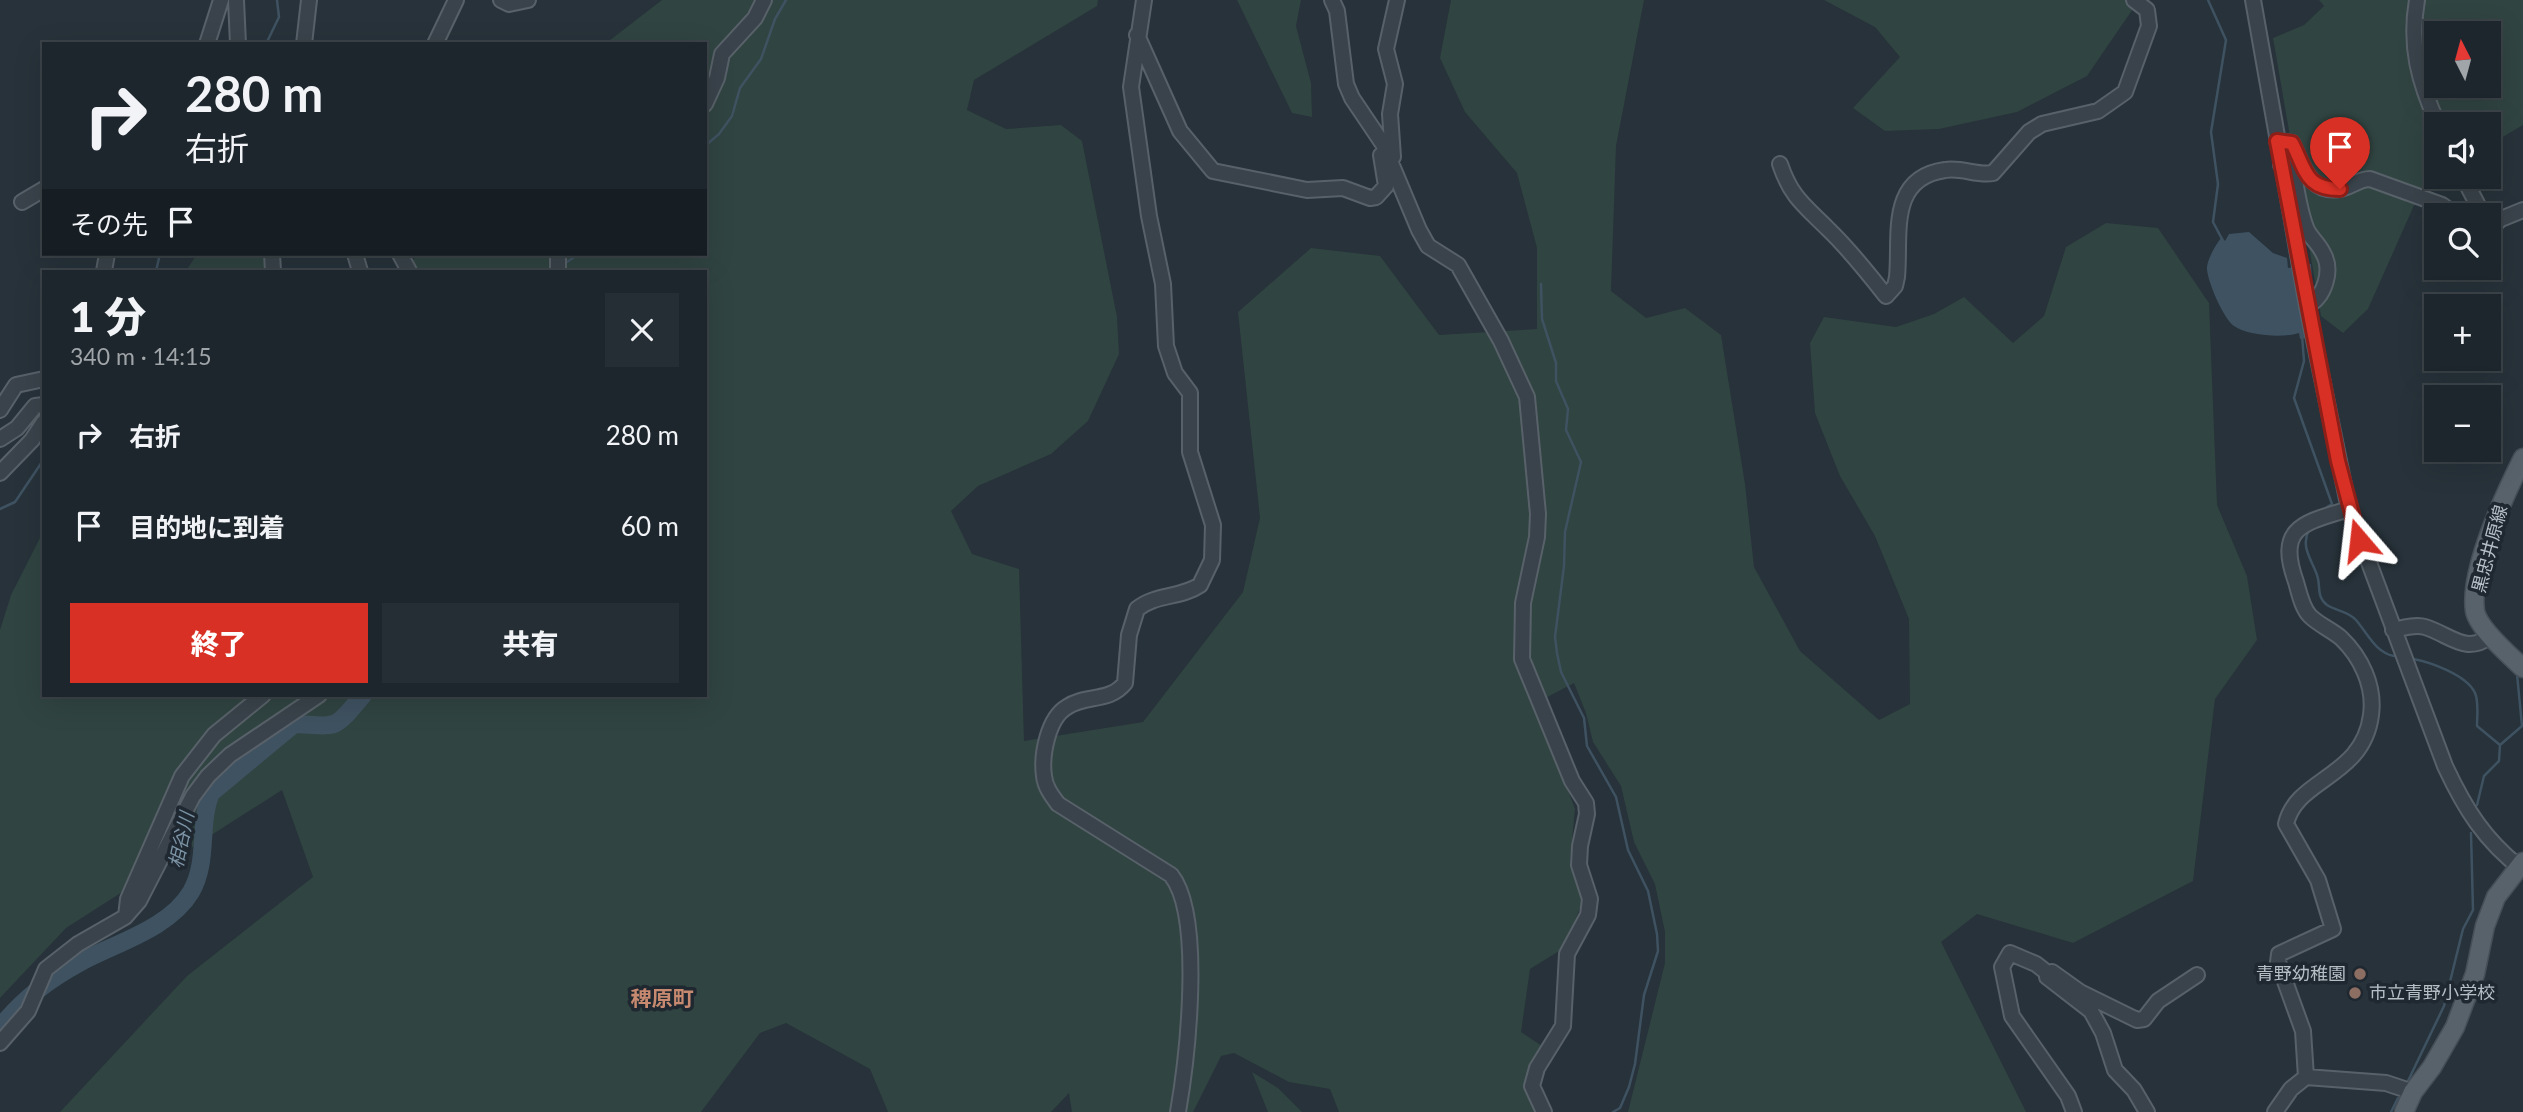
<!DOCTYPE html>
<html lang="ja">
<head>
<meta charset="utf-8">
<style>
  :root { --surface:#1d262c; --page:#252e34; --text:#f1f3f6; --muted:#a0a5a9; --line:#3b4348; --accent:#d93025 }
  body { margin:0; font-family:Lato,"Noto Sans JP",sans-serif; background:var(--page); color:var(--text); height:100vh; display:flex; flex-direction:column; font-size:26px; white-space:nowrap }
  * { box-sizing:border-box; margin:0 }
  p { font-size:23px; color:var(--muted) }
  .icon { flex:none; width:38px; height:38px; fill:none; stroke:currentColor; stroke-width:2; stroke-linecap:round; stroke-linejoin:round }
  .map { position:relative; flex:1; overflow:hidden }
  .details { position:absolute; left:42px; top:270px; width:665px; height:427px; display:flex; flex-direction:column; background:var(--surface); border-radius:0px; box-shadow:0 7px 28px #0002,0 0 0 2px var(--line) }
  .details>* { flex:none }
  .hud { position:absolute; left:42px; top:42px; width:665px; height:214px; border-radius:0px; box-shadow:0 7px 28px #0002,0 0 0 2px var(--line); background:#1d262c; color:var(--text); overflow:hidden }
  .needle { width:46px; rotate:354deg }
  .fabs { position:absolute; left:2424px; top:21px; display:grid; gap:14px }
  .fabs a { display:grid; place-items:center; width:77px; height:77px; border-radius:0px; background:var(--surface); box-shadow:0 7px 28px #0002,0 0 0 2px var(--line); font-size:35px }
  .pin { position:absolute; display:grid; place-items:center; width:60px; height:60px; color:#fff; margin:-72px -30px; border-radius:50% 50% 50% 0; rotate:-45deg; box-shadow:0 0 7px #0007 }
  .pin .icon { rotate:45deg }
  .me { position:absolute; width:77px; margin:-38px; rotate:343deg; stroke-linejoin:round; filter:drop-shadow(0 0 5px #0008) }
  .turn { display:flex; align-items:center; gap:24px; height:147px; padding:0 28px; font-size:32px }
  .turn .icon { width:91px; height:91px; stroke-width:2.5 }
  .turn b { display:block; font-size:49px; line-height:60px }
  .then { display:flex; align-items:center; height:66px; padding:0 28px; background:#0003; gap:14px; font-size:26px }
  .round { display:grid; place-items:center; flex:none; width:74px; height:74px; border-radius:0px; background:var(--page) }
  .summary { display:flex; align-items:center; justify-content:space-between; height:119px; padding:0 28px }
  h1 { font-size:42px; font-weight:800; line-height:52px }
  .button { display:flex; gap:14px; margin-top:auto; padding:14px 28px }
  .button a { flex:1; height:80px; border-radius:0px; background:var(--accent); color:#fff; font-size:28px; font-weight:800; line-height:80px; text-align:center }
  .button a+a { background:var(--page); color:var(--text) }
  ul { padding:0; list-style:none }
  li { display:flex; align-items:center; gap:21px; height:91px; padding:0 28px }
  li div { flex:1 }
  li b { display:block; font-size:26px }
  li em { font-style:normal }
  .map>svg:first-child { display:block }
  .green { fill:#304441; fill-rule:evenodd }
  .water { fill:#3f5261 }
  .lines { fill:none; stroke-linecap:round; stroke-linejoin:round }
  .stream { stroke:#3f5261; stroke-width:2.5 }
  .river { stroke:#3f5261; stroke-width:18 }
  .minor-casing { stroke:#586169; stroke-width:18 }
  .major-casing { stroke:#464f57; stroke-width:21 }
  .minor { stroke:#3a434b; stroke-width:14 }
  .major { stroke:#58626b; stroke-width:18 }
  .route-casing { stroke:#8d1f18; stroke-width:18 }
  .route { stroke:#d93025; stroke-width:12 }
  .education-dot { fill:#8d6e63; stroke:#1f2830; stroke-width:2.5 }
  .labels { text-anchor:middle; stroke-width:7; stroke-linejoin:round; paint-order:stroke }
  .street-label { font-size:18px; fill:#b6bec6; stroke:#1f2830 }
  .poi-label { font-size:18px; fill:#b6bec6; stroke:#1f2830; text-anchor:end }
  .water-label { font-size:19px; font-style:italic; fill:#7b93a5; stroke:#1f2830 }
  .quarter-label { font-size:21px; font-weight:bold; fill:#c78a70; stroke:#1f2830 }
</style>
</head>
<body>
<div class="map">
<svg width="2523" height="1112" viewBox="0 0 2523 1112">
  <rect width="100%" height="100%" fill="#27323a"/>
  <path class="green" d="M 662,0 L 1098,0 L 1097,6 L 974,80 L 967,110 L 1006,129 L 1061,125 L 1082,141 L 1117,317 L 1119,354 L 1088,421 L 1051,454 L 978,486 L 951,511 L 972,554 L 1019,569 L 1024,741 L 1143,722 L 1243,592 L 1260,518 L 1238,312 L 1311,248 L 1380,256 L 1439,335 L 1537,329 L 1537,248 L 1517,173 L 1465,112 L 1440,58 L 1451,0 L 1644,0 L 1616,146 L 1611,291 L 1646,318 L 1685,308 L 1721,335 L 1745,484 L 1754,567 L 1800,651 L 1879,720 L 1910,704 L 1909,619 L 1875,536 L 1840,476 L 1815,413 L 1810,343 L 1824,317 L 1896,327 L 1934,314 L 1964,297 L 2013,343 L 2044,316 L 2066,247 L 2106,223 L 2158,228 L 2209,303 L 2217,505 L 2247,576 L 2257,640 L 2215,699 L 2193,881 L 2073,943 L 1977,914 L 1941,942 L 2026,1112 L 1628,1112 L 1665,963 L 1665,932 L 1655,884 L 1634,842 L 1621,786 L 1593,742 L 1586,713 L 1574,683 L 1536,703 L 1575,809 L 1570,861 L 1582,903 L 1564,948 L 1530,969 L 1521,1032 L 1542,1046 C 1525,1076 1520,1081 1536,1112 L 1339,1112 L 1330,1089 L 1289,1082 L 1234,1053 L 1221,1056 L 1193,1112 L 1072,1112 L 1069,1093 L 1051,1112 L 888,1112 L 870,1069 L 786,1023 L 760,1033 L 701,1112 L 60,1112 L 187,976 L 313,877 L 282,790 L 66,928 L 0,998 L 0,630 L 11,595 L 44,530 L 44,695 L 705,695 L 705,271 L 409,271 L 416,254 L 705,254 L 705,44 L 605,44 Z
    M 1237,0 L 1301,0 L 1296,26 L 1311,83 L 1312,117 L 1292,113 Z
    M 1824,0 L 2139,0 L 2087,76 L 2017,112 L 1939,129 L 1885,131 L 1853,108 L 1900,57 L 1875,27 Z
    M 2319,0 L 2523,0 L 2523,125 L 2489,145 L 2488,124 L 2436,124 L 2436,176 L 2424,183 L 2368,309 L 2343,333 L 2321,316 L 2273,38 L 2304,25 L 2324,6 ZM 2436,33 L 2488,33 L 2488,86 L 2436,86 Z
    M 197,254 L 275,254 L 269,271 L 186,271 Z
    M 1252,1072 L 1278,1088 L 1302,1112 L 1268,1112 Z"/>
  <path class="water" d="M 2249,232 L 2273,253 L 2287,258 L 2288,268 L 2311,264 L 2312,283 L 2297,287 L 2306,338 L 2300,339 L 2299,333 C 2284,338 2248,336 2234,326 C 2224,320 2206,279 2207,267 C 2208,258 2216,244 2222,237 L 2225,241 L 2229,234 Z"/>
  <g class="lines">
    <path class="stream" d="M 2208,0 L 2226,40 L 2211,132 L 2218,184 L 2213,222 L 2222,239
      M 266,44 L 279,17 L 277,0
      M 705,146 L 719,134 L 732,116 L 740,88 L 761,59 L 775,19 L 786,0
      M 564,264 L 579,254
      M 156,271 L 160,254
      M 1541,284 L 1542,319 L 1556,363 L 1556,381 L 1568,409 L 1566,430 L 1581,462 L 1565,532 L 1564,566 L 1555,637 L 1557,653 L 1561,672 L 1584,718 L 1587,746 L 1616,797 L 1628,850 L 1648,891 L 1657,934 L 1658,951 L 1644,995 L 1635,1064 L 1629,1087 L 1620,1108 L 1613,1112
      M 2302,335 L 2304,361 L 2294,398 L 2332,504 L 2322,510
      M 0,509 L 15,502 L 44,459
      M 2309,530 C 2300,547 2312,560 2317,575 C 2321,586 2316,597 2327,605 C 2336,611 2348,611 2356,620 C 2368,634 2375,652 2394,656
      M 2413,659 C 2430,662 2467,675 2475,693 C 2479,702 2477,716 2477,726 L 2500,745
      M 2477,805 L 2484,776 L 2499,761 L 2500,745 L 2522,726 L 2517,674
      M 2408,1081 L 2444,1006 L 2463,929 L 2473,910 L 2471,833
      M 2391,1112 L 2398,1098"/>
    <path class="river" d="M 0,1027 C 24,999 46,981 79,963 C 115,943 169,929 191,892 C 209,861 198,824 211,793 L 294,724 C 339,726 333,731 363,695"/>
    <defs>
      <path id="minor" d="M 236,0 L 238,44
        M 501,0 L 509,4 L 528,0
        M 1144,0 L 1131,87 L 1149,216 L 1163,284 L 1166,346 L 1175,373 L 1190,393 L 1190,452 L 1213,525 L 1212,560 L 1200,585 C 1181,598 1155,594 1137,609 L 1129,635 L 1125,683 C 1109,703 1086,694 1067,707 C 1048,718 1041,755 1044,776 C 1045,787 1052,796 1058,804 L 1171,875 C 1204,916 1187,1060 1178,1112
        M 1332,0 L 1337,11 L 1346,84 L 1352,98 L 1383,144 L 1419,230 L 1428,246 L 1458,265 L 1501,341 L 1527,397 L 1538,514 L 1537,537 L 1523,603 L 1522,659 L 1572,781 L 1586,803 L 1587,814 L 1580,846 L 1579,865 L 1590,899 L 1588,915 L 1567,954 L 1563,1026 L 1537,1068 L 1532,1086 L 1544,1112
        M 2253,0 L 2307,306 L 2349,509 L 2445,766 C 2465,809 2485,841 2523,870
        M 2417,0 C 2409,46 2419,83 2438,124
        M 1137,35 L 1180,131 L 1213,171 L 1307,190 L 1343,188 L 1370,198 L 1376,197 L 1386,186 L 1381,155
        M 207,44 L 221,0
        M 304,44 L 309,0
        M 435,44 L 456,0
        M 705,104 L 717,78 L 722,54 L 755,18 L 764,0
        M 2277,141 L 2292,143 C 2303,164 2309,194 2339,189 C 2350,188 2358,179 2370,179 L 2442,205 L 2456,215
        M 1393,157 L 1390,114 L 1395,84 L 1386,49 L 1397,0
        M 1780,164 C 1791,197 1804,205 1828,229 C 1849,249 1868,273 1886,296 L 1895,286 L 1897,277 C 1901,237 1887,178 1945,170 C 1962,167 1977,176 1993,173 L 2029,132 L 2042,124 L 2098,111 L 2125,92 L 2149,26 L 2147,10 L 2134,0
        M 2281,165 L 2293,170 C 2297,189 2299,211 2307,230 C 2311,238 2319,244 2323,253 C 2333,270 2325,297 2307,306
        M 2463,177 L 2483,215
        M 22,202 L 44,189
        M 2488,230 L 2501,219 L 2523,210
        M 272,254 L 273,271
        M 355,254 L 360,271
        M 400,254 L 409,271
        M 104,271 L 107,254
        M 558,271 L 558,254
        M 0,410 L 16,385 L 44,379
        M 0,439 L 17,428 L 35,406 L 44,405
        M 0,473 L 32,440 L 44,422
        M 2393,630 C 2402,628 2416,624 2425,627 C 2451,635 2465,655 2491,636
        M 126,916 L 128,899 L 182,776 L 214,735 L 263,695
        M 2050,975 L 2036,964 L 2010,953 L 2002,967 L 2012,1016 L 2068,1096 L 2074,1112
        M 0,1043 L 28,1011 L 46,969 L 78,944 L 125,917 L 139,901 L 193,796 L 208,776 L 230,755 L 319,695
        M 2306,1077 L 2303,1031 L 2278,962 L 2279,954 L 2333,929 L 2318,880 L 2286,824 C 2296,778 2363,778 2371,715 C 2375,686 2361,657 2341,638 C 2332,630 2319,625 2310,616 C 2302,608 2299,592 2296,582 C 2276,527 2303,523 2349,509
        M 2147,1112 L 2134,1090 L 2115,1070 L 2103,1033 L 2091,1011 L 2047,977 L 2052,972 L 2080,992 L 2137,1020 L 2144,1019 L 2158,1001 L 2197,975
        M 2275,1112 L 2291,1089 L 2306,1077 L 2386,1083 L 2413,1092"/>
      <path id="major" d="M 2523,458 C 2505,494 2469,571 2475,611 C 2478,628 2510,656 2523,668
        M 2404,1112 L 2413,1092 L 2432,1067 L 2455,1027 L 2475,974 L 2485,926 L 2496,897 L 2523,862"/>
    </defs>
    <use href="#minor" class="minor-casing"/>
    <use href="#major" class="major-casing"/>
    <use href="#minor" class="minor"/>
    <use href="#major" class="major"/>
  </g>
  <g class="lines">
    <defs>
      <path id="route" d="M 2340,189 C 2305,189 2306,170 2292,143 L 2277,141 L 2338,461 L 2359,540"/>
    </defs>
    <use href="#route" class="route-casing"/>
    <use href="#route" class="route"/>
  </g>
  <g class="education-dot">
    <circle cx="2360" cy="974" r="7"/>
    <circle cx="2355" cy="993" r="7"/>
  </g>
  <g class="labels">
    <g class="street-label">
      <text transform="translate(2490 549) rotate(-75)" y="6">黒忠井原線</text>
    </g>
    <g class="poi-label">
      <text x="2346" y="980">青野幼稚園</text>
      <text x="2369" y="999" text-anchor="start">市立青野小学校</text>
    </g>
    <g class="water-label">
      <text transform="translate(181 840) rotate(-78)" y="7">相谷川</text>
    </g>
    <g class="quarter-label">
      <text x="662" y="1006">稗原町</text>
    </g>
  </g>
</svg>
<div class="fabs">
<a><svg class="needle" viewBox="-14 -14 28 28"><path d="M0-13l5 13h-10z" fill="#e53935"/><path d="M0 13l5-13h-10z" fill="#a0a5a9"/></svg></a>
<a><svg class="icon" aria-label="sound" viewBox="0 0 24 24"><path d="M4 9h4l5-4v14l-5-4H4zM17 9q2 3 0 6"/></svg></a>
<a><svg class="icon" aria-label="search" viewBox="0 0 24 24"><circle cx="10" cy="10" r="6"/><path d="M15 15l6 6"/></svg></a>
<a>+</a>
<a>−</a>
</div>
<div class="pin" style="left:2340px;top:189px;background:#d93025"><svg class="icon" aria-label="arrive" viewBox="0 0 24 24"><path d="M6 21V4h12l-3 4 3 4H6"/></svg></div>
<svg class="me" style="left:2359px;top:540px" viewBox="-20 -20 40 40"><path d="M0-17L14 15 0 8-14 15z" fill="#d93025" stroke="#fff" stroke-width="4"/></svg>
<div class="hud">
<div class="turn"><svg class="icon" aria-label="right" viewBox="0 0 24 24"><path d="M7 20v-9h11M14 6l5 5-5 5"/></svg><div><b>280 m</b>右折</div></div>
<div class="then">その先<svg class="icon" aria-label="arrive" viewBox="0 0 24 24"><path d="M6 21V4h12l-3 4 3 4H6"/></svg></div>
</div>
<section class="details">
<div class="summary"><div><h1>1 分</h1><p>340 m · 14:15</p></div><a class="round"><svg class="icon" aria-label="close" viewBox="0 0 24 24"><path d="M6 6l12 12M18 6L6 18"/></svg></a></div>
<ul>
<li><svg class="icon" aria-label="right" viewBox="0 0 24 24"><path d="M7 20v-9h11M14 6l5 5-5 5"/></svg><div><b>右折</b></div><em>280 m</em></li>
<li><svg class="icon" aria-label="arrive" viewBox="0 0 24 24"><path d="M6 21V4h12l-3 4 3 4H6"/></svg><div><b>目的地に到着</b></div><em>60 m</em></li>
</ul>
<div class="button"><a>終了</a><a>共有</a></div>
</section>
</div>
</body>
</html>
